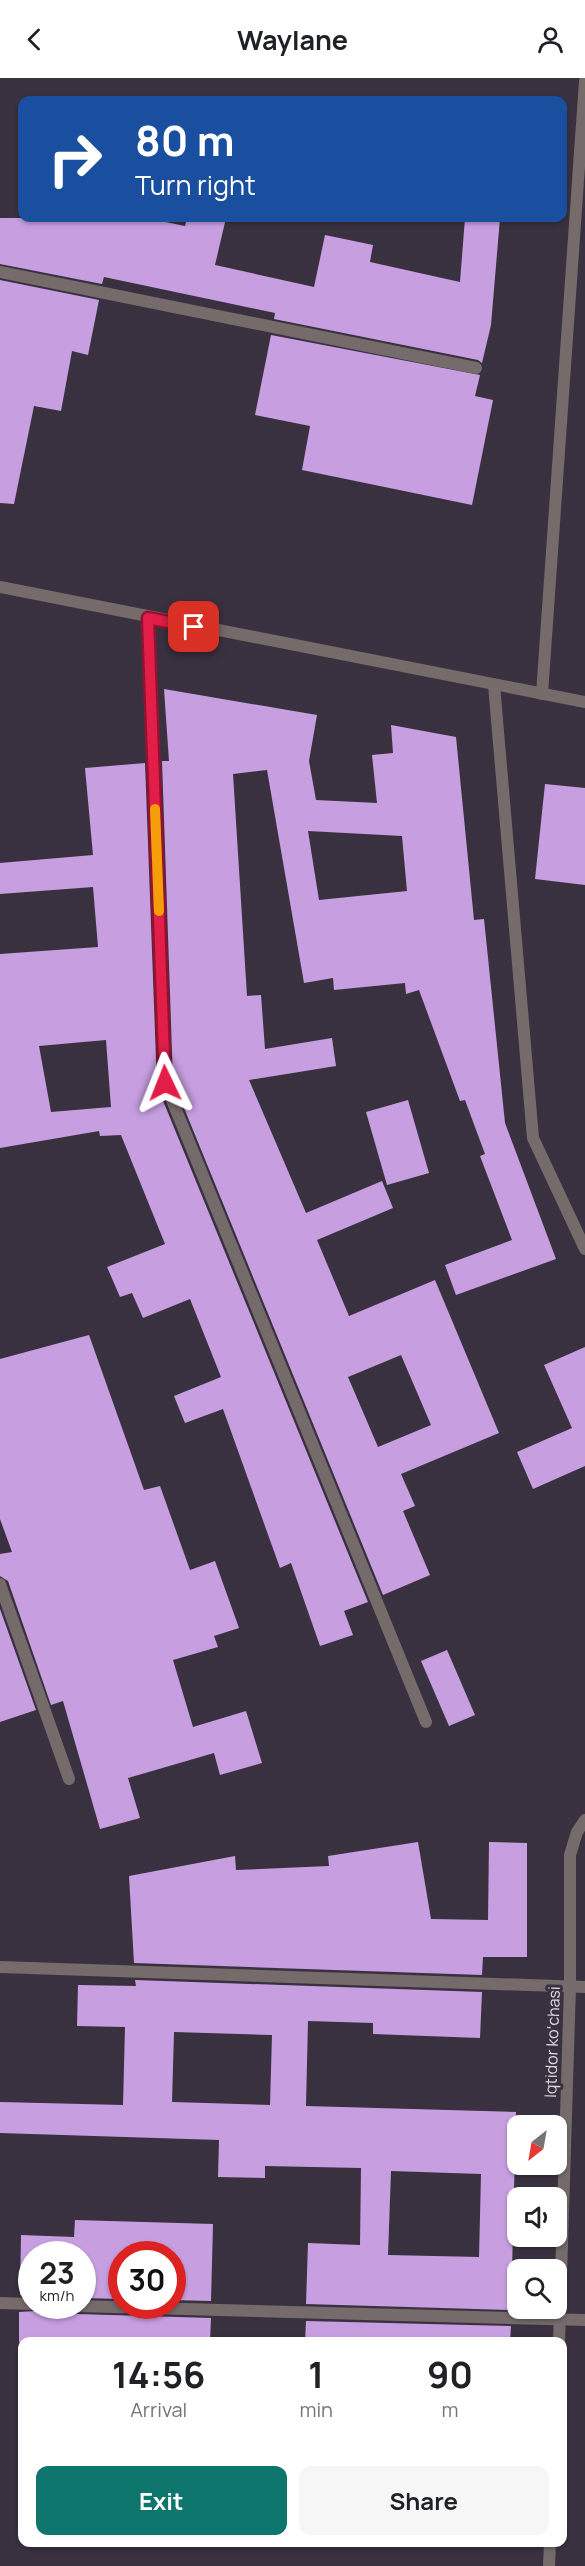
<!DOCTYPE html>
<html lang="en">
<head>
<meta charset="utf-8">
<style>
  :root { --surface:#fff; --page:#f6f6f6; --text:#202124; --muted:#757577; --accent:#0f766e }
  body { margin:0; font-family:Manrope,sans-serif; background:var(--page); color:var(--text); height:100vh; display:flex; flex-direction:column; font-size:22px; white-space:nowrap }
  * { box-sizing:border-box; margin:0 }
  p { font-size:20px; color:var(--muted) }
  .icon { flex:none; width:33px; height:33px; fill:none; stroke:currentColor; stroke-width:2; stroke-linecap:round; stroke-linejoin:round }
  .map { position:relative; flex:1; overflow:hidden }
  .drawer { position:absolute; left:18px; top:2259px; width:549px; height:210px; display:flex; flex-direction:column; background:var(--surface); border-radius:12px; box-shadow:0 2px 4px #0004 }
  .drawer>* { flex:none }
  .top-card { position:absolute; left:18px; top:18px; width:549px; height:126px; border-radius:12px; box-shadow:0 2px 4px #0004; background:#1a4fa0; color:#fff; overflow:hidden }
  .needle { width:39px; rotate:211deg }
  .controls { position:absolute; left:507px; top:2037px; display:grid; gap:12px }
  .controls a { display:grid; place-items:center; width:60px; height:60px; border-radius:12px; background:var(--surface); box-shadow:0 2px 4px #0004; font-size:30px }
  .speed { position:absolute; left:18px; top:2163px; display:flex; gap:12px; font-size:30px; font-weight:700; text-align:center }
  .speed>* { display:grid; place-content:center; width:78px; height:78px; border-radius:50%; background:var(--surface); box-shadow:0 2px 4px #0004; line-height:1 }
  .speed small { font-size:15px; font-weight:400 }
  .speed .limit { border:9px solid #d22; background:#fff; color:#111 }
  .pin { position:absolute; display:grid; place-items:center; width:51px; height:51px; color:#fff; margin:-26px; border-radius:12px; box-shadow:0 3px 9px #0006 }
  .me { position:absolute; width:66px; margin:-33px; rotate:358deg; stroke-linejoin:round; filter:drop-shadow(0 0 4px #0008) }
  .turn { display:flex; align-items:center; gap:21px; height:126px; padding:0 18px; font-size:27px }
  .turn .icon { width:78px; height:78px; stroke-width:2.5 }
  .turn b { display:block; font-size:42px; line-height:51px }
  .eta { display:flex; justify-content:space-evenly; align-items:center; height:102px; text-align:center }
  .eta b { font-size:36px; font-weight:700; line-height:42px }
  .cta { display:flex; gap:12px; margin-top:auto; padding:12px 18px }
  .cta a { flex:1; height:69px; border-radius:12px; background:var(--accent); color:#fff; font-size:24px; font-weight:700; line-height:69px; text-align:center }
  .cta a+a { background:var(--page); color:var(--text) }
  header { display:flex; justify-content:space-between; align-items:center; height:78px; padding:0 18px; background:var(--surface); font-size:27px; font-weight:700 }
  .map>svg:first-child { display:block }
  .building { fill:#c79fe0; fill-rule:evenodd }
  .lines { fill:none; stroke-linecap:round; stroke-linejoin:round }
  .minor { stroke:#756b6a; stroke-width:12 }
  .tertiary { stroke:#756b6a; stroke-width:12 }
  .route-casing { stroke:#92132f; stroke-width:15 }
  .route { stroke:#e11d48; stroke-width:10 }
  .slow { stroke:#f59e0b; stroke-width:10 }
  .labels { text-anchor:middle; stroke-width:6; stroke-linejoin:round; paint-order:stroke }
  .street-label { font-size:16px; fill:#dfdae3; stroke:#3a3140 }
</style>
</head>
<body>
<header><svg class="icon" aria-label="back" viewBox="0 0 24 24"><path d="M15 5l-7 7 7 7"/></svg>Waylane<svg class="icon" aria-label="person" viewBox="0 0 24 24"><circle cx="12" cy="8" r="4"/><path d="M4 21q1-7 8-7t8 7"/></svg></header>
<div class="map">
<svg width="585" height="2488" viewBox="0 0 585 2488">
  <rect width="100%" height="100%" fill="#3a3140"/>
  <path class="building" d="M 0,140 L 146,140 L 185,148 L 187,140 L 226,140 L 215,187 L 314,209 L 325,157 L 373,167 L 370,184 L 460,204 L 465,140 L 500,140 L 491,247 L 482,285 L 478,282 L 274,241 L 275,235 L 104,199 L 102,206 L 0,186 Z
    M 0,202 L 99,222 L 88,277 L 72,273 L 61,333 L 34,328 L 14,426 L 0,425 Z
    M 271,257 L 480,297 L 475,318 L 493,322 L 472,427 L 302,392 L 310,348 L 255,337 Z
    M 164,611 L 317,637 L 309,683 L 316,722 L 377,725 L 372,677 L 393,675 L 391,647 L 456,659 L 474,842 L 484,841 L 505,1045 L 556,1181 L 456,1217 L 445,1187 L 512,1162 L 480,1078 L 485,1076 L 465,1022 L 460,1023 L 419,912 L 406,916 L 405,905 L 334,912 L 333,900 L 304,905 L 267,692 L 233,696 L 247,918 L 261,917 L 265,971 L 332,960 L 336,988 L 249,1002 L 306,1135 L 382,1103 L 393,1130 L 317,1162 L 349,1238 L 435,1202 L 499,1355 L 401,1396 L 415,1428 L 403,1433 L 430,1497 L 383,1517 L 173,1003 L 162,683 L 169,683 ZM 308,753 L 402,758 L 407,813 L 319,822 ZM 401,1277 L 431,1347 L 378,1369 L 348,1299 Z
    M 145,685 L 157,1008 L 368,1524 L 344,1533 L 353,1557 L 320,1568 L 291,1485 L 280,1490 L 223,1331 L 185,1345 L 174,1318 L 221,1299 L 190,1221 L 143,1240 L 132,1215 L 120,1219 L 107,1189 L 165,1166 L 121,1057 L 100,1058 L 99,1053 L 0,1070 L 0,876 L 98,869 L 93,809 L 0,816 L 0,785 L 93,777 L 85,690 ZM 106,962 L 111,1029 L 51,1034 L 39,968 Z
    M 545,706 L 585,710 L 585,807 L 535,801 Z
    M 408,1022 L 429,1095 L 387,1107 L 366,1034 Z
    M 89,1257 L 144,1412 L 160,1408 L 190,1492 L 215,1483 L 239,1550 L 214,1558 L 218,1569 L 173,1582 L 193,1649 L 246,1633 L 262,1685 L 220,1697 L 214,1675 L 128,1700 L 140,1740 L 100,1751 L 63,1623 L 51,1627 L 8,1503 L 0,1498 L 0,1476 L 12,1474 L 0,1441 L 0,1281 Z
    M 585,1269 L 585,1388 L 533,1411 L 517,1374 L 572,1350 L 544,1287 Z
    M 0,1531 L 36,1632 L 0,1644 Z
    M 447,1572 L 475,1637 L 449,1648 L 421,1583 Z
    M 418,1764 L 431,1841 L 488,1842 L 489,1764 L 527,1765 L 527,1879 L 483,1879 L 482,1897 L 134,1885 L 129,1798 L 235,1778 L 236,1792 L 329,1788 L 328,1778 Z
    M 135,1902 L 482,1914 L 480,1960 L 373,1956 L 373,1945 L 308,1943 L 306,2028 L 516,2034 L 511,2232 L 306,2226 L 308,2165 L 360,2167 L 361,2090 L 265,2088 L 265,2100 L 218,2099 L 219,2062 L 0,2055 L 0,2024 L 123,2027 L 125,1949 L 77,1948 L 78,1907 L 136,1908 ZM 174,1954 L 272,1957 L 270,2027 L 172,2024 ZM 391,2093 L 481,2096 L 479,2179 L 388,2177 Z
    M 75,2142 L 213,2146 L 211,2223 L 172,2222 L 172,2176 L 122,2176 L 122,2221 L 82,2220 L 82,2176 L 32,2176 L 32,2218 L 20,2217 L 21,2157 L 74,2159 Z
    M 40,2228 L 69,2228 L 70,2232 L 77,2236 L 211,2240 L 210,2264 L 19,2264 L 19,2234 L 35,2233 Z
    M 306,2243 L 511,2248 L 510,2264 L 305,2264 Z"/>
  <g class="lines">
    <path class="minor" d="M 0,194 L 476,290
      M 148,540 L 165,1005 L 426,1644
      M 494,607 L 533,1060 L 585,1171
      M 542,616 L 585,3
      M 0,1506 L 69,1701
      M 0,1889 L 585,1909
      M 0,2225 L 32,2226
      M 77,2228 L 585,2242"/>
    <path class="tertiary" d="M 0,509 L 585,624
      M 559,2264 L 570,1908 L 570,1777 L 577,1754 L 585,1742
      M 549,2488 L 550,2464"/>
  </g>
  <g class="lines">
    <defs>
      <path id="route" d="M 165,1005 L 148,540 L 194,549"/>
    </defs>
    <use href="#route" class="route-casing"/>
    <use href="#route" class="route"/>
    <path class="slow" d="M 155,731 L 159,833"/>
  </g>
  <g class="labels">
    <g class="street-label">
      <text transform="translate(552 1964) rotate(-88)" y="6">Iqtidor koʻchasi</text>
    </g>
  </g>
</svg>
<div class="controls">
<a><svg class="needle" viewBox="-14 -14 28 28"><path d="M0-13l5 13h-10z" fill="#e53935"/><path d="M0 13l5-13h-10z" fill="#757577"/></svg></a>
<a><svg class="icon" aria-label="sound" viewBox="0 0 24 24"><path d="M4 9h4l5-4v14l-5-4H4zM17 9q2 3 0 6"/></svg></a>
<a><svg class="icon" aria-label="search" viewBox="0 0 24 24"><circle cx="10" cy="10" r="6"/><path d="M15 15l6 6"/></svg></a>
</div>
<div class="speed"><div>23<small>km/h</small></div><div class="limit">30</div></div>
<div class="pin" style="left:194px;top:549px;background:#d93025"><svg class="icon" aria-label="arrive" viewBox="0 0 24 24"><path d="M6 21V4h12l-3 4 3 4H6"/></svg></div>
<svg class="me" style="left:165px;top:1005px" viewBox="-20 -20 40 40"><path d="M0-17L14 15 0 8-14 15z" fill="#e11d48" stroke="#fff" stroke-width="4"/></svg>
<div class="top-card">
<div class="turn"><svg class="icon" aria-label="right" viewBox="0 0 24 24"><path d="M7 20v-9h11M14 6l5 5-5 5"/></svg><div><b>80 m</b>Turn right</div></div>
</div>
<section class="drawer">
<div class="eta">
<div><b>14:56</b><p>Arrival</p></div>
<div><b>1</b><p>min</p></div>
<div><b>90</b><p>m</p></div>
</div>
<div class="cta"><a>Exit</a><a>Share</a></div>
</section>
</div>
</body>
</html>
